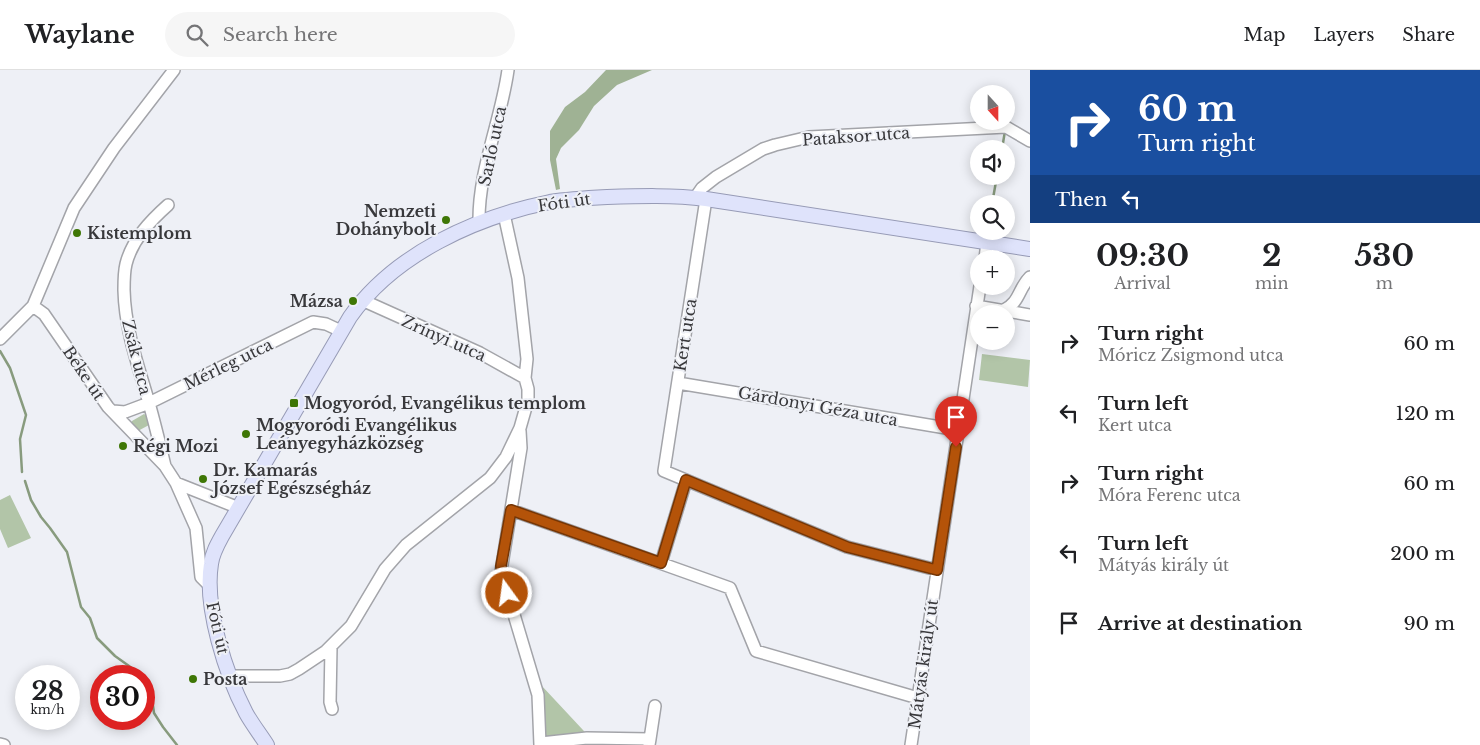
<!DOCTYPE html>
<html lang="en">
<head>
<meta charset="utf-8">
<style>
  :root { --surface:#fff; --page:#f6f6f6; --text:#202124; --muted:#757577; --line:#e0e0e0 }
  body { margin:0; font-family:"Libre Baskerville",serif; background:var(--page); color:var(--text); height:100vh; display:flex; flex-direction:column; font-size:19px; white-space:nowrap }
  * { box-sizing:border-box; margin:0 }
  p { font-size:16px; color:var(--muted) }
  .icon { flex:none; width:28px; height:28px; fill:none; stroke:currentColor; stroke-width:2; stroke-linecap:round; stroke-linejoin:round }
  .map { position:relative; flex:1; overflow:hidden }
  .sheet { display:flex; flex-direction:column; background:var(--surface); width:450px }
  .sheet>* { flex:none }
  .guide { background:#1a4fa0; color:#fff; overflow:hidden }
  .needle { width:32px; rotate:159deg }
  .tools { position:absolute; left:970px; top:15px; display:grid; gap:10px }
  .tools a { display:grid; place-items:center; width:45px; height:45px; border-radius:50%; background:var(--surface); box-shadow:0 2px 12px #0003; font-size:25px }
  .speed { position:absolute; left:15px; top:595px; display:flex; gap:10px; font-size:25px; font-weight:700; text-align:center }
  .speed>* { display:grid; place-content:center; width:65px; height:65px; border-radius:50%; background:var(--surface); box-shadow:0 2px 12px #0003; line-height:1 }
  .speed small { font-size:12px; font-weight:400 }
  .speed .limit { border:8px solid #d22; background:#fff; color:#111 }
  .pin { position:absolute; display:grid; place-items:center; width:42px; height:42px; color:#fff; margin:-51px -21px; border-radius:50% 50% 50% 0; rotate:-45deg; box-shadow:0 0 5px #0007 }
  .pin .icon { rotate:45deg }
  .me { position:absolute; width:55px; margin:-28px; rotate:346deg; stroke-linejoin:round; filter:drop-shadow(0 0 4px #0008) }
  .turn { display:flex; align-items:center; gap:18px; height:105px; padding:0 25px; font-size:22px }
  .turn .icon { width:65px; height:65px; stroke-width:2.5 }
  .turn b { display:block; font-size:35px; line-height:42px }
  .then { display:flex; align-items:center; height:48px; padding:0 25px; background:#0003; gap:10px; font-size:19px }
  .eta { display:flex; justify-content:space-evenly; align-items:center; height:85px; text-align:center }
  .eta b { font-size:30px; font-weight:700; line-height:35px }
  ul { padding:0; list-style:none }
  li { display:flex; align-items:center; gap:15px; height:70px; padding:0 25px }
  li div { flex:1 }
  li b { display:block; font-size:19px }
  li em { font-style:normal }
  header { display:flex; align-items:center; gap:30px; box-sizing:border-box; height:70px; padding:0 25px; background:var(--surface); border-bottom:1px solid var(--line) }
  header strong { font-size:24px }
  nav { display:flex; gap:28px; margin-inline-start:auto; font-size:18px }
  .search { width:350px; height:45px; background:var(--page); display:flex; align-items:center; gap:12px; box-sizing:border-box; padding:0 18px; border-radius:28px; color:var(--muted); font-size:19px }
  main { display:flex; flex:1; min-height:0 }
  .map>svg:first-child { display:block }
  .green { fill:#b2c5a8 }
  .forest { fill:#9fb294 }
  .lines { fill:none; stroke-linecap:round; stroke-linejoin:round }
  .stream { stroke:#889b7e; stroke-width:2.5 }
  .minor-casing { stroke:#a3a4a9; stroke-width:14 }
  .major-casing { stroke:#979bb6; stroke-width:16 }
  .minor { stroke:#fff; stroke-width:11 }
  .major { stroke:#dfe3fb; stroke-width:14 }
  .route-casing { stroke:#753606; stroke-width:12 }
  .route { stroke:#b45309; stroke-width:9 }
  .poi-dot { fill:#3e7605; stroke:#eef0f6; stroke-width:2 }
  .labels { text-anchor:middle; stroke-width:4; stroke-linejoin:round; paint-order:stroke }
  .street-label { font-size:16px; fill:#38383b; stroke:#eef0f6 }
  .poi-label { font-size:16px; font-weight:bold; fill:#38383b; stroke:#eef0f6; text-anchor:start }
</style>
</head>
<body>
<header>
<strong>Waylane</strong>
<div class="search"><svg class="icon" aria-label="search" viewBox="0 0 24 24"><circle cx="10" cy="10" r="6"/><path d="M15 15l6 6"/></svg>Search here</div>
<nav><a>Map</a><a>Layers</a><a>Share</a></nav>
</header>
<main>
<div class="map">
<svg width="1030" height="675" viewBox="0 0 1030 675">
  <rect width="100%" height="100%" fill="#eef0f6"/>
  <path class="green" d="M 982,284 L 1030,290 L 1028,317 L 979,310 Z
    M 144,344 L 147,346 L 149,355 L 136,362 L 131,354 L 132,351 Z
    M 10,425 L 31,468 L 8,478 L 0,459 L 0,430 Z
    M 541,615 L 597,675 L 545,675 L 538,616 Z"/>
  <path class="forest" d="M 606,0 L 652,0 L 617,15 L 594,36 L 579,60 L 561,78 L 556,89 L 560,119 L 556,120 L 550,90 L 550,61 L 565,37 L 585,22 Z"/>
  <g class="lines">
    <path class="stream" d="M 1002,79 L 1005,61
      M 992,134 L 997,106
      M 0,281 L 10,298 L 26,345 L 20,369 L 22,402
      M 25,411 L 31,430 L 41,447 L 50,458 L 67,482 L 81,537 L 90,548 L 97,568 L 115,586 L 143,606
      M 144,608 L 151,622 L 154,643 L 163,657 L 177,675"/>
    <defs>
      <path id="minor" d="M 695,128 L 702,118 L 716,107 L 763,79 L 775,75 L 809,67 L 1006,57 L 1030,71
        M 706,129 L 664,401 L 847,477 L 937,500
        M 479,153 C 478,101 501,51 508,0
        M 985,189 L 987,172
        M 362,230 L 480,283 L 525,308
        M 33,236 L 44,244 L 108,337 L 165,396 L 176,413 L 196,458 L 201,507 L 210,516
        M 976,236 L 1030,245
        M 1004,240 C 1020,232 1018,219 1030,207
        M 0,269 L 33,236 L 74,138 L 114,78 L 174,0
        M 678,313 L 958,360
        M 113,341 L 125,342 L 149,333 L 313,252 L 326,254 L 341,261
        M 520,361 L 521,378 L 501,501 L 538,625 L 540,675
        M 165,396 C 160,375 155,354 149,333 C 138,295 125,260 124,220 C 124,212 124,202 126,194 C 132,170 150,151 168,135
        M 176,413 L 239,438
        M 511,440 L 730,518 L 756,581 L 918,628
        M 661,493 L 686,411
        M 331,577 L 330,632 L 332,639
        M 230,606 L 280,606 L 290,604 L 299,599 L 326,581 L 351,556 L 385,499 L 406,475 L 490,408 L 506,387 L 520,358 L 528,330 L 528,319 L 525,308 L 527,289 L 518,208 L 504,144
        M 650,669 L 655,636
        M 541,673 L 587,668 L 650,669 L 649,675
        M 0,674 L 4,675
        M 911,675 L 980,216"/>
      <path id="major" d="M 267,675 C 260,664 252,654 246,643 C 226,605 204,537 211,494 C 212,484 217,475 222,466 L 350,247 C 394,184 476,147 550,132 C 569,129 588,128 607,127 C 640,126 673,125 706,129 L 1030,179"/>
    </defs>
    <use href="#minor" class="minor-casing"/>
    <use href="#major" class="major-casing"/>
    <use href="#minor" class="minor"/>
    <use href="#major" class="major"/>
  </g>
  <g class="lines">
    <defs>
      <path id="route" d="M 507,523 L 502,507 L 501,496 L 511,440 L 661,493 L 686,410 L 847,477 L 937,500 L 956,377"/>
    </defs>
    <use href="#route" class="route-casing"/>
    <use href="#route" class="route"/>
  </g>
  <g class="poi-dot">
    <circle cx="446" cy="150" r="5"/>
    <circle cx="77" cy="163" r="5"/>
    <circle cx="353" cy="231" r="5"/>
    <rect x="289" y="328" width="10" height="10" rx="2.5"/>
    <circle cx="246" cy="364" r="5"/>
    <circle cx="123" cy="376" r="5"/>
    <circle cx="203" cy="409" r="5"/>
    <circle cx="193" cy="609" r="5"/>
  </g>
  <g class="labels">
    <g class="street-label">
      <text transform="translate(856 66) rotate(-4)" y="6">Pataksor utca</text>
      <text transform="translate(492 76) rotate(-78)" y="6">Sarló utca</text>
      <text transform="translate(564 132) rotate(-8)" y="6">Fóti út</text>
      <text transform="translate(685 265) rotate(-81)" y="6">Kert utca</text>
      <text transform="translate(444 268) rotate(24)" y="6">Zrínyi utca</text>
      <text transform="translate(137 287) rotate(76)" y="6">Zsák utca</text>
      <text transform="translate(228 294) rotate(-26)" y="6">Mérleg utca</text>
      <text transform="translate(84 303) rotate(56)" y="6">Béke út</text>
      <text transform="translate(818 336) rotate(10)" y="6">Gárdonyi Géza utca</text>
      <text transform="translate(218 558) rotate(77)" y="6">Fóti út</text>
      <text transform="translate(923 594) rotate(-82)" y="6">Mátyás király út</text>
    </g>
    <g class="poi-label">
      <text x="436" y="147" text-anchor="end">Nemzeti<tspan x="436" dy="18">Dohánybolt</tspan></text>
      <text x="87" y="169">Kistemplom</text>
      <text x="343" y="237" text-anchor="end">Mázsa</text>
      <text x="304" y="339">Mogyoród, Evangélikus templom</text>
      <text x="256" y="361">Mogyoródi Evangélikus<tspan x="256" dy="18">Leányegyházközség</tspan></text>
      <text x="133" y="382">Régi Mozi</text>
      <text x="213" y="406">Dr. Kamarás<tspan x="213" dy="18">József Egészségház</tspan></text>
      <text x="203" y="615">Posta</text>
    </g>
  </g>
</svg>
<div class="tools">
<a><svg class="needle" viewBox="-14 -14 28 28"><path d="M0-13l5 13h-10z" fill="#e53935"/><path d="M0 13l5-13h-10z" fill="#757577"/></svg></a>
<a><svg class="icon" aria-label="sound" viewBox="0 0 24 24"><path d="M4 9h4l5-4v14l-5-4H4zM17 9q2 3 0 6"/></svg></a>
<a><svg class="icon" aria-label="search" viewBox="0 0 24 24"><circle cx="10" cy="10" r="6"/><path d="M15 15l6 6"/></svg></a>
<a>+</a>
<a>−</a>
</div>
<div class="speed"><div>28<small>km/h</small></div><div class="limit">30</div></div>
<div class="pin" style="left:956px;top:377px;background:#d93025"><svg class="icon" aria-label="arrive" viewBox="0 0 24 24"><path d="M6 21V4h12l-3 4 3 4H6"/></svg></div>
<svg class="me" style="left:507px;top:523px" viewBox="-20 -20 40 40"><circle r="17" fill="#b45309" stroke="#fff" stroke-width="3"/><path d="M0-11L8 9 0 5-8 9z" fill="#fff"/></svg>
</div>
<section class="sheet">
<div class="guide">
<div class="turn"><svg class="icon" aria-label="right" viewBox="0 0 24 24"><path d="M7 20v-9h11M14 6l5 5-5 5"/></svg><div><b>60 m</b>Turn right</div></div>
<div class="then">Then<svg class="icon" aria-label="left" viewBox="0 0 24 24"><path d="M17 20v-9H6M10 6l-5 5 5 5"/></svg></div>
</div>
<div class="eta">
<div><b>09:30</b><p>Arrival</p></div>
<div><b>2</b><p>min</p></div>
<div><b>530</b><p>m</p></div>
</div>
<ul>
<li><svg class="icon" aria-label="right" viewBox="0 0 24 24"><path d="M7 20v-9h11M14 6l5 5-5 5"/></svg><div><b>Turn right</b><p>Móricz Zsigmond utca</p></div><em>60 m</em></li>
<li><svg class="icon" aria-label="left" viewBox="0 0 24 24"><path d="M17 20v-9H6M10 6l-5 5 5 5"/></svg><div><b>Turn left</b><p>Kert utca</p></div><em>120 m</em></li>
<li><svg class="icon" aria-label="right" viewBox="0 0 24 24"><path d="M7 20v-9h11M14 6l5 5-5 5"/></svg><div><b>Turn right</b><p>Móra Ferenc utca</p></div><em>60 m</em></li>
<li><svg class="icon" aria-label="left" viewBox="0 0 24 24"><path d="M17 20v-9H6M10 6l-5 5 5 5"/></svg><div><b>Turn left</b><p>Mátyás király út</p></div><em>200 m</em></li>
<li><svg class="icon" aria-label="arrive" viewBox="0 0 24 24"><path d="M6 21V4h12l-3 4 3 4H6"/></svg><div><b>Arrive at destination</b></div><em>90 m</em></li>
</ul>
</section>
</main>
</body>
</html>
